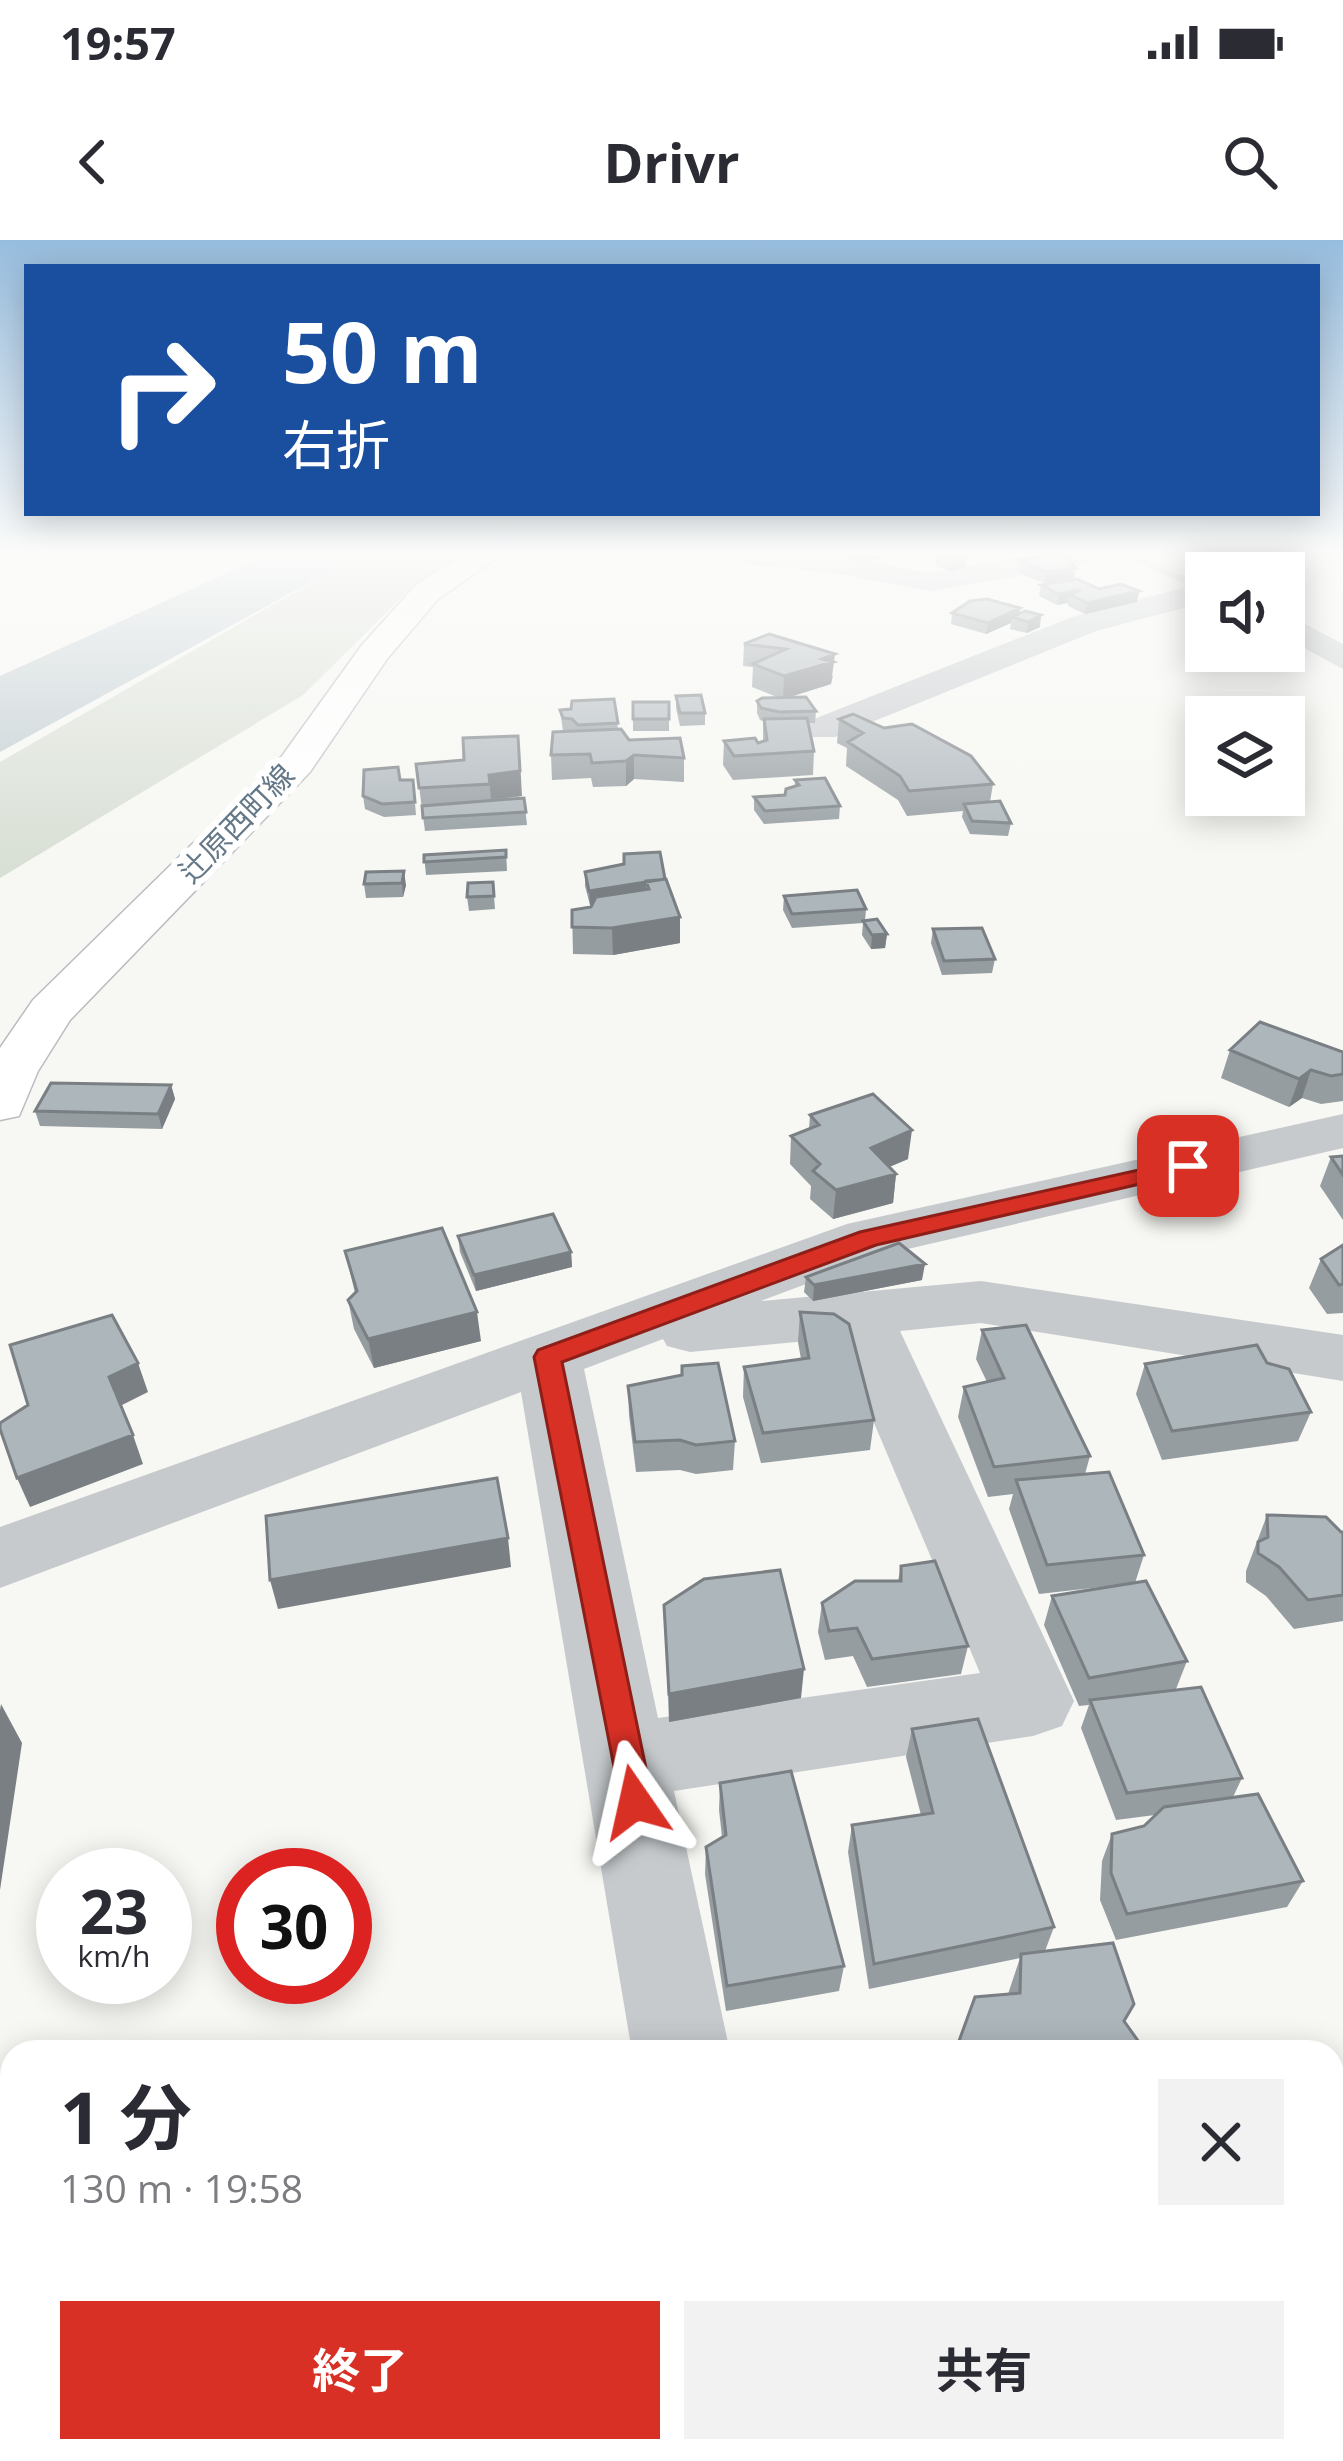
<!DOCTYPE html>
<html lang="ja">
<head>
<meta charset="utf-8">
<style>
  :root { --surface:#fff; --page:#f2f2f3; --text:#2b2b33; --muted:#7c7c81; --accent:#d93025 }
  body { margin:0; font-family:"Open Sans","Noto Sans JP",sans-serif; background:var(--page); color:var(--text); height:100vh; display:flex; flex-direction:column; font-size:45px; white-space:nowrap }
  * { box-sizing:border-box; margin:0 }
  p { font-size:39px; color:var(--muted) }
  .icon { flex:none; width:66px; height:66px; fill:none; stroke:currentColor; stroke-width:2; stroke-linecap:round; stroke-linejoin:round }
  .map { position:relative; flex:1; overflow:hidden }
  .side { position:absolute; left:0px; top:1800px; width:1344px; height:423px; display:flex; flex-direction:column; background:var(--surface); border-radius:36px 36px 0 0; box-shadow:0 6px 30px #0003 }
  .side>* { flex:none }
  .guide { position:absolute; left:24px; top:24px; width:1296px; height:252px; border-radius:0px; box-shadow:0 6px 30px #0003; background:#1a4fa0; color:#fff; overflow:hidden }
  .buttons { position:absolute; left:1185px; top:312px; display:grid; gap:24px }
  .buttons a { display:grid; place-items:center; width:120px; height:120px; border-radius:0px; background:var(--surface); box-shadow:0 6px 30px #0003; font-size:60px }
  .speed { position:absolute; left:36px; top:1608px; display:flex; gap:24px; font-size:60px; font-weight:700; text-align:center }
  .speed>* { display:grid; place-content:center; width:156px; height:156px; border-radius:50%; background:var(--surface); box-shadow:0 6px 30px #0003; line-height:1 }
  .speed small { font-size:30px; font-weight:400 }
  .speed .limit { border:18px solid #d22; background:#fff; color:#111 }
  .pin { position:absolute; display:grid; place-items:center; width:102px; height:102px; color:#fff; margin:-51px; border-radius:24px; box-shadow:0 6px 18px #0006 }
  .me { position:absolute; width:132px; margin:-66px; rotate:349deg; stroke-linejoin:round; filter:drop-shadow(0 0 9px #0008) }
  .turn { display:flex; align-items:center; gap:42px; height:252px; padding:0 60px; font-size:54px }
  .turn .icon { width:156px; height:156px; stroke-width:2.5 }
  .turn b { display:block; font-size:84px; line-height:102px }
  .round { display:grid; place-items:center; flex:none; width:126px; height:126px; border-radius:0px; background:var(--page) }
  .overview { display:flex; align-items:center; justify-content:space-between; height:204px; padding:0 60px }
  h1 { font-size:72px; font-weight:700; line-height:90px }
  .primary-button { display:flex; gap:24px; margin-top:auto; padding:24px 60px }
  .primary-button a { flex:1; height:138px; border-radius:0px; background:var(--accent); color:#fff; font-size:48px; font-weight:700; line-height:138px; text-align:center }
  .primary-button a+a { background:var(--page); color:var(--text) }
  .status { display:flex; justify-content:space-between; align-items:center; height:84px; padding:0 60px; background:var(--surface); direction:ltr }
  .status svg { height:33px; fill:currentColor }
  header { display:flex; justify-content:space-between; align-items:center; height:156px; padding:0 60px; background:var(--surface); font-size:54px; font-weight:700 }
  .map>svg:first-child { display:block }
  .green { fill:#d8dfd4 }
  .water { fill:#bfcbd0 }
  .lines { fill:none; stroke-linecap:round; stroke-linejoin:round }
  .stream { fill:#bfcbd0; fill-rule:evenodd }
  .major-casing { stroke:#b9bdc1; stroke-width:3 }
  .minor { fill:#c6cacd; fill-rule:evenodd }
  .major { fill:#fff; fill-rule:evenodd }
  .wall { fill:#959da1 }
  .shaded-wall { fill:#797f83 }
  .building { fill:#adb6bb; stroke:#797f83; stroke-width:3 }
  .route { fill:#d93025; stroke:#8d1f18; stroke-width:3 }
  .labels { text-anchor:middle; stroke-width:12; stroke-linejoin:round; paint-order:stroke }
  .far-street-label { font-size:30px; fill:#647887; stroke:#fff }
</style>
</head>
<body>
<div class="status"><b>19:57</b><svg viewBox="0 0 49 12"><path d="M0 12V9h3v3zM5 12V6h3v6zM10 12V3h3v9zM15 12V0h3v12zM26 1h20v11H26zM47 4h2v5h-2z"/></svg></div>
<header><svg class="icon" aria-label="back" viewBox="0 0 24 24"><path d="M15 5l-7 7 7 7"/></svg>Drivr<svg class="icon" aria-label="search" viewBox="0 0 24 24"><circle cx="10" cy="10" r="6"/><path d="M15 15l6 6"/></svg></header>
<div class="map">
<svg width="1343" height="2221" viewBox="0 0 1343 2221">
  <rect width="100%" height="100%" fill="#f7f7f3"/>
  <path class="green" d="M 359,315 L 464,315 L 413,346 L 303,455 L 0,638 L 0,522 Z"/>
  <path class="water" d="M 267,315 L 360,315 L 0,512 L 0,436 Z"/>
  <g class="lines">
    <path class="stream" d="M 1120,315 L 1134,315 L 1206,346 L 1206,353 Z"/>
    <defs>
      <path id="major" d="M 464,315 L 501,315 L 438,359 L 387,419 L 310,532 L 70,780 L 38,831 L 19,876 L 0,880 L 0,808 L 33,760 L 282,516 L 362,405 L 416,345 Z"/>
    </defs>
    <use href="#major" class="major-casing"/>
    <path class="minor" d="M 729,315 L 837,315 L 930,333 L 1030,315 L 1100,315 L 1085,324 L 930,351 L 829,332 L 744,324 Z
      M 1198,344 L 1206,346 L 1206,362 L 1096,391 L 835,497 L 809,497 L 803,489 L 809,481 L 1072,377 Z
      M 1284,373 L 1343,404 L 1343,429 L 1284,397 Z
      M 1343,874 L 1343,908 L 886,1014 L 761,1061 L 981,1041 L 1343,1095 L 1343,1141 L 981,1083 L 900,1091 L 1074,1461 L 1062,1486 L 1033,1496 L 674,1551 L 730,1812 L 632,1812 L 521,1152 L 0,1348 L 0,1287 L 847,984 ZM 838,1098 L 980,1433 L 658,1478 L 584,1129 L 663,1099 L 667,1106 L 690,1112 Z
      M 696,2211 L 812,2211 L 814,2221 L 698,2221 Z
      M 946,2211 L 1101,2211 L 1097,2221 L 942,2221 Z"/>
    <use href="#major" class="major"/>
  </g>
  <path class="wall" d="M 836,315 L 889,315 L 864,324 Z
    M 936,315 L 975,315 L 966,318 L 965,327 L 950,331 L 935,326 Z
    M 1018,321 L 1074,326 L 1076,328 L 1074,338 L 1044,343 L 1017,332 Z
    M 1041,345 L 1099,349 L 1137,362 L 1085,374 L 1068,366 L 1068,363 L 1057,365 L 1039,356 Z
    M 952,373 L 1020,374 L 1040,387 L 1027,393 L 1010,389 L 1011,383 L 986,394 L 951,384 Z
    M 769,394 L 833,436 L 831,444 L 790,457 L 816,471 L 815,483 L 808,483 L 814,511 L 813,535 L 733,540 L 723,525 L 724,501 L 758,503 L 763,502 L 763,481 L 760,480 L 757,473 L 757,461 L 777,457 L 752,447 L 753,427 L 743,426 L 744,404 Z
    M 676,456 L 705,473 L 705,485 L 680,486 L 676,468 Z
    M 614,459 L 618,489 L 629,500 L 684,518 L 684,542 L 634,539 L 626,546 L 593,547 L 591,538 L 552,540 L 551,515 L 573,491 L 563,491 L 560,470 Z
    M 633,462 L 669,462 L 669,491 L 633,491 Z
    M 839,479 L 993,544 L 990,562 L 1011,583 L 1008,596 L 970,594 L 962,577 L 963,571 L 907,576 L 898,560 L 846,526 L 847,508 L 837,503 Z
    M 464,520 L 522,556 L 491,561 L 524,558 L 527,585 L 425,591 L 416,524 Z
    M 413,540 L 416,575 L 384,577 L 365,569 L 363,556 Z
    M 795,540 L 840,566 L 839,579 L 764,584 L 754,570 L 754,557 L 785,555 L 795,546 Z
    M 506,610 L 507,631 L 426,635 L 424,615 Z
    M 366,632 L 406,645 L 403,657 L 366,658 L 364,644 Z
    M 585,632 L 665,639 L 680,703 L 613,715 L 573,714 L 572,670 L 591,667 L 593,664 L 590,665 L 585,646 Z
    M 493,642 L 495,669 L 469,671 L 467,657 Z
    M 784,656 L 866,669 L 865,681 L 887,694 L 885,708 L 871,709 L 862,695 L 863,683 L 792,688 L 783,670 Z
    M 933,689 L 995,719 L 992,733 L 942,735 L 931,703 Z
    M 1230,810 L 1343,812 L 1343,861 L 1321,864 L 1302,858 L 1289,867 L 1221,838 Z
    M 171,845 L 175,859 L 162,889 L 40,886 L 35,871 Z
    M 810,875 L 908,919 L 889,927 L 896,934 L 893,963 L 833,979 L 810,959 L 811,946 L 790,924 L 791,896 L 809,889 Z
    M 1343,916 L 1343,980 L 1320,946 L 1331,917 Z
    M 458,996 L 571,1012 L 572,1027 L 476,1051 L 460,1012 Z
    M 1343,1005 L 1343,1073 L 1327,1074 L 1309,1048 L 1321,1019 Z
    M 345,1011 L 481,1101 L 374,1128 L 354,1089 L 348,1060 L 355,1053 Z
    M 806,1037 L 922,1040 L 813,1061 L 804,1052 Z
    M 800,1072 L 874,1180 L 870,1210 L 761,1223 L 743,1157 L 744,1127 L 801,1119 L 798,1102 Z
    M 982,1090 L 1090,1216 L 1085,1234 L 1144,1315 L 1135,1343 L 1187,1421 L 1176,1449 L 1242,1538 L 1233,1557 L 1303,1641 L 1287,1667 L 1116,1700 L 1100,1660 L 1102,1621 L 1112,1594 L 1144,1586 L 1155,1575 L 1116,1580 L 1081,1488 L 1089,1465 L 1079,1466 L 1044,1385 L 1052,1356 L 1110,1346 L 1039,1354 L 1009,1269 L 1013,1254 L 988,1257 L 958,1177 L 964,1147 L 987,1142 L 976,1119 Z
    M 1267,1123 L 1311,1172 L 1298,1201 L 1162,1220 L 1136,1154 L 1145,1124 Z
    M 628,1146 L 735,1201 L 733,1230 L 696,1234 L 680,1230 L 636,1232 L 629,1175 Z
    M 1267,1275 L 1343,1292 L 1343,1381 L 1294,1389 L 1266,1356 L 1246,1342 L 1246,1331 Z
    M 901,1326 L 968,1406 L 961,1434 L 867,1447 L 853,1416 L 825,1420 L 818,1392 L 822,1363 L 898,1341 Z
    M 664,1365 L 801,1458 L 669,1482 Z
    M 912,1489 L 1054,1687 L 1045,1711 L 1134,1764 L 1008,1754 L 1020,1718 L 869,1749 L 848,1612 L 852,1585 L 921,1575 L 906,1517 Z
    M 720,1543 L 844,1726 L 839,1751 L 726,1771 L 705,1634 L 706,1607 L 722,1597 L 719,1570 Z"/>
  <path class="shaded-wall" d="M 865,315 L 889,315 L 864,324 Z
    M 964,315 L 975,315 L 966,318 L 965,327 L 950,331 L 951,321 Z
    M 1075,321 L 1074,338 L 1044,343 L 1046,332 Z
    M 1081,350 L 1070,355 L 1068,363 L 1057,365 L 1059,354 Z
    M 1139,351 L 1137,362 L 1085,374 L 1087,363 Z
    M 1020,368 L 1019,379 L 1012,377 L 1011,383 L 986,394 L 988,383 Z
    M 1041,375 L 1040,387 L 1027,393 L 1028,382 Z
    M 835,414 L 831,444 L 783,459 L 784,436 Z
    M 634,515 L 634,539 L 626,546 L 626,521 Z
    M 520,520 L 522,556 L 491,559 L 489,535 Z
    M 404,631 L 406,645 L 403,657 L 402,643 Z
    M 646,643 L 646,657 L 590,665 L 589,651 Z
    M 680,677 L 680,703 L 613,715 L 612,688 Z
    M 887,694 L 885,708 L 871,709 L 872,695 Z
    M 1311,830 L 1302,858 L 1289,867 L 1299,839 Z
    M 171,845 L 175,859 L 162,889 L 158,874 Z
    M 912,890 L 908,919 L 868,936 L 871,908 Z
    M 896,934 L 893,963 L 833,979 L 836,950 Z
    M 571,1012 L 572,1027 L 476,1051 L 474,1035 Z
    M 925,1024 L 922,1040 L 813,1061 L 814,1045 Z
    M 477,1072 L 481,1101 L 374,1128 L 368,1099 Z
    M 138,1123 L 148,1152 L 120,1166 L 109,1137 Z
    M 133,1195 L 143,1224 L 30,1267 L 17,1238 Z
    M 508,1298 L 511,1327 L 278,1369 L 270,1340 Z
    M 804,1429 L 801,1458 L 669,1482 L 669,1454 Z
    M 1,1464 L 22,1503 L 0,1650 L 0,1470 Z
    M 566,2211 L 596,2211 L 561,2221 L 530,2221 Z"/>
  <path class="building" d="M 937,315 L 962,315 L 966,317 L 951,321 Z
    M 1046,315 L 1061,315 L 1075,321 L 1070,324 L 1076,328 L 1046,332 L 1018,321 Z
    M 1077,339 L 1099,349 L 1121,344 L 1139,351 L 1087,363 L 1070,355 L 1081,350 L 1059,354 L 1041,345 Z
    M 987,359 L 1020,368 L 988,383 L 952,373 L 970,361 Z
    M 1025,371 L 1041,375 L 1028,382 L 1012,377 Z
    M 769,394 L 835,414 L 822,419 L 833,422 L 784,436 L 753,424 L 786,409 L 744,404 Z
    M 701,455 L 705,473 L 680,473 L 676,456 Z
    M 806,457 L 816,471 L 780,472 L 761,468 L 757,461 L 762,458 Z
    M 614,459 L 618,483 L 578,485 L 572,479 L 563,478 L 560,470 L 571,469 L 572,461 Z
    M 633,462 L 669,462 L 669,479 L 633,479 Z
    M 853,474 L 884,488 L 912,484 L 971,516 L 993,544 L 909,551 L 900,536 L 848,502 L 863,493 L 839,479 Z
    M 807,478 L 814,511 L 734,516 L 724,501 L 755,498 L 758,503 L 767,500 L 764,479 Z
    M 621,489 L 629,500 L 680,498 L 684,518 L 634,515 L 626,521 L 592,523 L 590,514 L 551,515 L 553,492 Z
    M 518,496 L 520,531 L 489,535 L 490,544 L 419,548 L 416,524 L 464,520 L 463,498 Z
    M 398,527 L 400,540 L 413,540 L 415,562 L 382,564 L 363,556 L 364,530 Z
    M 825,538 L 840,566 L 765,571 L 754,557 L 785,555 L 786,549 L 799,545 L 795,540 Z
    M 524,558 L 526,572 L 423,578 L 422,566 Z
    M 1000,561 L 1011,583 L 972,581 L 964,564 Z
    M 506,610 L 506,617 L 424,622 L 424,615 Z
    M 660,612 L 665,639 L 589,651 L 585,632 L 624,624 L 624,614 Z
    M 404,631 L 402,643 L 364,644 L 366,632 Z
    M 666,639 L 680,677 L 612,688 L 572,687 L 572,670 L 591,667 L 596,657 L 649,649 L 646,641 Z
    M 493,642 L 494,656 L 467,657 L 468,643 Z
    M 857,650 L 866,669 L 792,674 L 784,656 Z
    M 877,679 L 887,694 L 872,695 L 863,681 Z
    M 982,688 L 995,719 L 944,721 L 933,689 Z
    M 1260,782 L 1343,812 L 1343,834 L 1331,836 L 1311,830 L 1299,839 L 1230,810 Z
    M 51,843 L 171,845 L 158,874 L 35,871 Z
    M 873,854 L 912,890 L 871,908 L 896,934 L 836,950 L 813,931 L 820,924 L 791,896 L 819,885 L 810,875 Z
    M 1343,916 L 1343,935 L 1331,917 Z
    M 553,974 L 571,1012 L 474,1035 L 458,996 Z
    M 442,988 L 477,1072 L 368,1099 L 348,1060 L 357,1051 L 345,1011 Z
    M 899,1003 L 925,1024 L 814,1045 L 806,1037 Z
    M 1343,1005 L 1343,1044 L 1339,1045 L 1321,1019 Z
    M 800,1072 L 834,1074 L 849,1084 L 874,1180 L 763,1193 L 744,1127 L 809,1118 Z
    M 112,1075 L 138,1123 L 109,1137 L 133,1195 L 17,1238 L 0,1189 L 0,1183 L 28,1165 L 10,1105 Z
    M 1026,1085 L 1090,1216 L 994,1227 L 964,1147 L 1004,1138 L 982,1090 Z
    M 1257,1105 L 1267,1123 L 1289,1129 L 1311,1172 L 1172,1191 L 1145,1124 Z
    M 718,1123 L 735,1201 L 696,1205 L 680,1200 L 635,1202 L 628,1146 L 682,1135 L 682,1126 Z
    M 1109,1232 L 1144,1315 L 1047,1325 L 1016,1240 Z
    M 497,1238 L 508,1298 L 270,1340 L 266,1276 Z
    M 1267,1275 L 1326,1277 L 1341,1292 L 1343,1292 L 1343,1355 L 1308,1360 L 1279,1327 L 1258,1313 L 1258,1302 L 1268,1297 Z
    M 935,1321 L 968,1406 L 872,1419 L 857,1388 L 829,1391 L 822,1363 L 855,1341 L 901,1341 L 901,1326 Z
    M 780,1330 L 804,1429 L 669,1454 L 664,1365 L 704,1339 Z
    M 1146,1341 L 1187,1421 L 1089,1438 L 1052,1356 Z
    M 1201,1447 L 1242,1538 L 1127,1553 L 1090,1460 Z
    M 978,1479 L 1054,1687 L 874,1724 L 852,1585 L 933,1573 L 912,1489 Z
    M 791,1531 L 844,1726 L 727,1746 L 706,1607 L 726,1595 L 720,1543 Z
    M 1258,1554 L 1303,1641 L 1127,1674 L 1111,1633 L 1112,1594 L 1144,1586 L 1164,1567 Z
    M 1113,1703 L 1134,1764 L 1124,1781 L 1146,1812 L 955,1812 L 975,1757 L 1020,1753 L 1021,1714 Z
    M 455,2211 L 566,2211 L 530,2221 L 456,2221 Z
    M 656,2211 L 675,2211 L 677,2221 L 605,2221 Z
    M 1272,2211 L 1280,2211 L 1283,2221 L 1215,2221 Z"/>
  <linearGradient id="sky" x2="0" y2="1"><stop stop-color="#97bdde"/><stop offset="0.5" stop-color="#fbfbfa"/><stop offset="1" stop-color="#fbfbfa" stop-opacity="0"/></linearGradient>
  <rect width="1343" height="626" fill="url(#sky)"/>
  <path class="route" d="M 1188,919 L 1196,921 L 1196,931 L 876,1005 L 562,1122 L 653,1562 L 648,1573 L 635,1578 L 623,1573 L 534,1117 L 538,1110 L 860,992 Z"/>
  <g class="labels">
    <g class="far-street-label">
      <text transform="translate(237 584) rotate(-46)" y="10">辻原西町線</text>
    </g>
  </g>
</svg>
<div class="buttons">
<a><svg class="icon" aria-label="sound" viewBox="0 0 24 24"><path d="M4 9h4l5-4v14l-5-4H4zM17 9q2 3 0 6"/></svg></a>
<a><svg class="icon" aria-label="layers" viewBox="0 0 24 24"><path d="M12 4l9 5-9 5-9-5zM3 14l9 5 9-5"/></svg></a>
</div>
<div class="speed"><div>23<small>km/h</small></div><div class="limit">30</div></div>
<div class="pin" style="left:1188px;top:926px;background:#d93025"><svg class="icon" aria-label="arrive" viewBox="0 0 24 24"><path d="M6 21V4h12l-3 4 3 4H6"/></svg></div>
<svg class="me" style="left:635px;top:1562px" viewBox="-20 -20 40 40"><path d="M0-17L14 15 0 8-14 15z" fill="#d93025" stroke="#fff" stroke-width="4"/></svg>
<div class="guide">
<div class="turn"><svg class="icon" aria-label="right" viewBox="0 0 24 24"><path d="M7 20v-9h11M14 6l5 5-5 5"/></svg><div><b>50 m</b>右折</div></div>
</div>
<section class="side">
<div class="overview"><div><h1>1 分</h1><p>130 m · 19:58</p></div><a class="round"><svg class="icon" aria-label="close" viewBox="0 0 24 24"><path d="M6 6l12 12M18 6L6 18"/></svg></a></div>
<div class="primary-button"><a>終了</a><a>共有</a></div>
</section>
</div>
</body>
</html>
